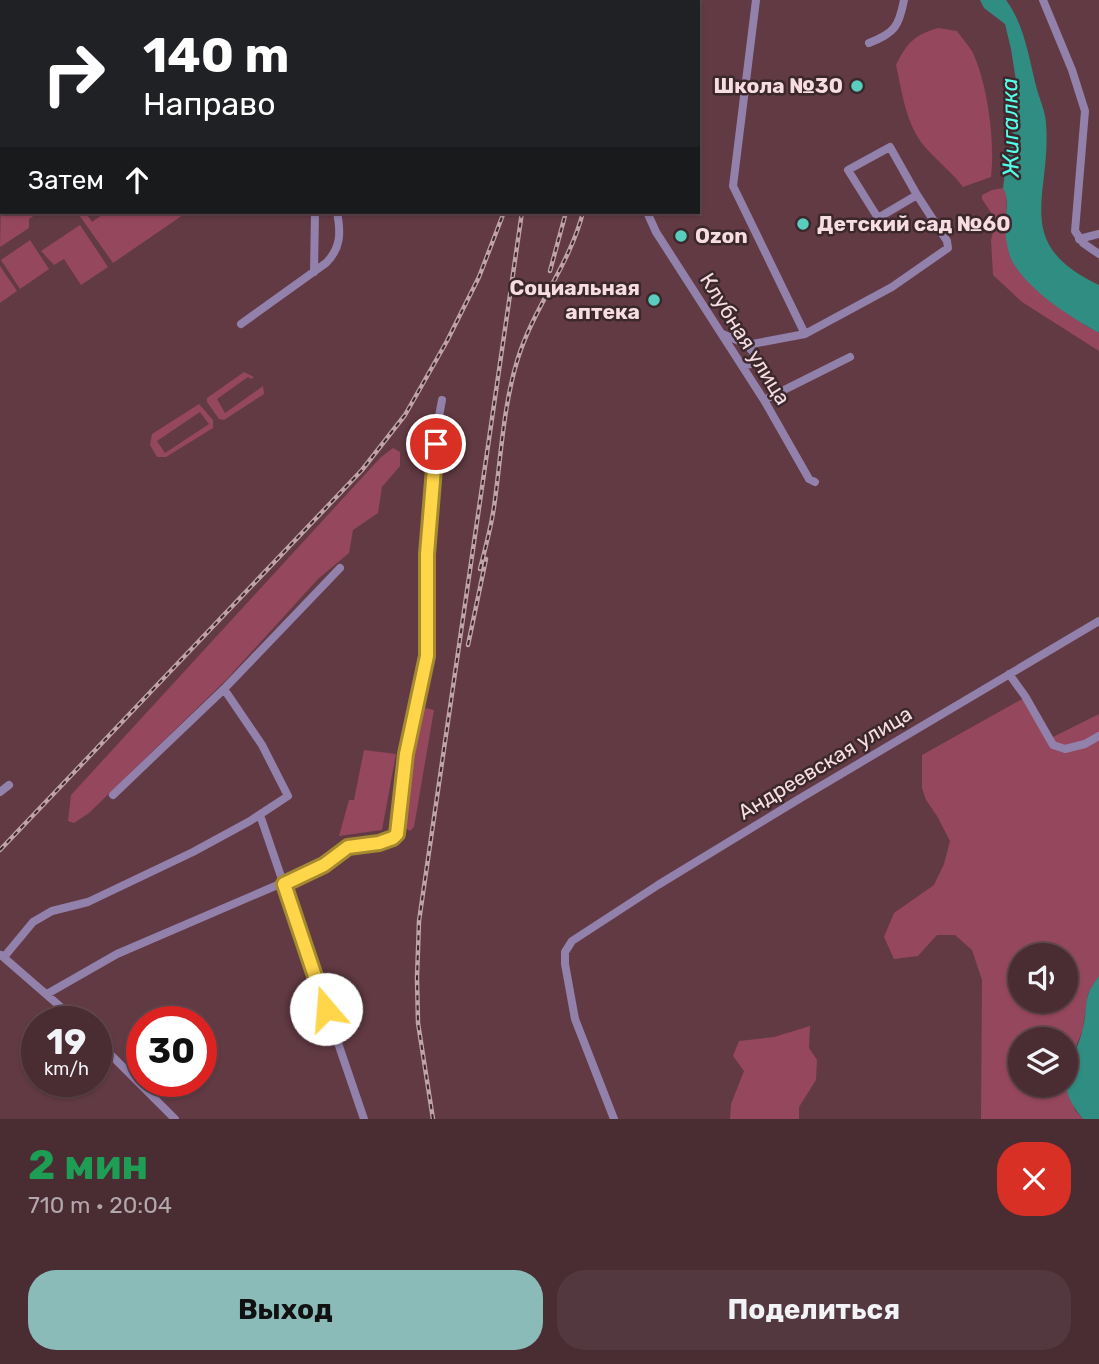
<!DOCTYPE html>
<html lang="ru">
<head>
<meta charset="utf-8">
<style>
  :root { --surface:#4a2c33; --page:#54383f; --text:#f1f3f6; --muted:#b2a7ac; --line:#61484e; --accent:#8bbbb9 }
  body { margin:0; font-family:Rubik,sans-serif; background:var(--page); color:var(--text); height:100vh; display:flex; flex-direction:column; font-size:26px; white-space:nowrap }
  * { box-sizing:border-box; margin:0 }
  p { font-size:23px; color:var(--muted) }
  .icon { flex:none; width:38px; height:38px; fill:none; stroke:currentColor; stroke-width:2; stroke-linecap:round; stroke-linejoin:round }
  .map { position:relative; height:1119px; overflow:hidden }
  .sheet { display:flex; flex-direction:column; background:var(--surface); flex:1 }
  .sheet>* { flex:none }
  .hud { position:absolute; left:0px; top:0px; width:700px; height:214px; box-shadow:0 2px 5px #0004,0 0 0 2px var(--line); background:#202124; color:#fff; overflow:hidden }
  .tools { position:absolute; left:1008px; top:943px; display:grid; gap:14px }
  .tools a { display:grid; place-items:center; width:70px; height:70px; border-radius:50%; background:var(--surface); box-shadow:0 2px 5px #0004,0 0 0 2px var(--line); font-size:35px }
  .speed { position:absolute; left:21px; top:1006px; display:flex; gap:14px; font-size:35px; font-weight:700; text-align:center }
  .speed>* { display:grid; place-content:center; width:91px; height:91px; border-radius:50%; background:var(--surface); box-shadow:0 2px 5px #0004,0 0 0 2px var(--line); line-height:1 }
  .speed small { font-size:18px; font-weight:400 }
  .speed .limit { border:10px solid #d22; background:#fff; color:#111 }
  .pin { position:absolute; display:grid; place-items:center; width:60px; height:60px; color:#fff; margin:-30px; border:4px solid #fff; border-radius:50%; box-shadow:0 2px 7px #0007 }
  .me { position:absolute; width:77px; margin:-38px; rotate:342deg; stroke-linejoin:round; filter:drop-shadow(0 0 5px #0008) }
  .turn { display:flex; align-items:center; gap:24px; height:147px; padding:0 28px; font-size:32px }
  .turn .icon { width:91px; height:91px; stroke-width:2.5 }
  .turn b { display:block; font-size:49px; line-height:60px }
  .then { display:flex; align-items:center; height:66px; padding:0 28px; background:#0003; gap:14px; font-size:26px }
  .round { display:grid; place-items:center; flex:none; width:74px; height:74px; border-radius:28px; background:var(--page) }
  .summary { display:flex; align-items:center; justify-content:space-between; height:119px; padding:0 28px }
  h1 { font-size:42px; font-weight:700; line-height:52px; color:#1e9e55 }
  .action { display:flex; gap:14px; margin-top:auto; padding:14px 28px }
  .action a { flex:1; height:80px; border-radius:28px; background:var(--accent); color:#111; font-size:28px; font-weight:700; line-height:80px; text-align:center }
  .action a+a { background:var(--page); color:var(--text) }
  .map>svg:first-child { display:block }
  .green { fill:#95475d; fill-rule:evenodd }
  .water { fill:#308d81 }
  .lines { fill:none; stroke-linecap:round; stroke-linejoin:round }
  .minor { stroke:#9281ab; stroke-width:8 }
  .rail-casing { stroke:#c1a2a9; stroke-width:4.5 }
  .rail { stroke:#3b282c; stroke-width:2; stroke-dasharray:5; stroke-linecap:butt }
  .route-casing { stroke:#a68a30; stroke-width:18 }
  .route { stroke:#ffd54a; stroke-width:12 }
  .poi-dot { fill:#59cebe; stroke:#3b282c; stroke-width:2.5 }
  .labels { text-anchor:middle; stroke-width:5; stroke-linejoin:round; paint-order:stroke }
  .poi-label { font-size:21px; font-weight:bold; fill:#f7dde2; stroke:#3b282c; text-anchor:end }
  .street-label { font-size:21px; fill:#f7dde2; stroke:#3b282c }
  .water-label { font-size:23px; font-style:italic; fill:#54fee9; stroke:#3b282c }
</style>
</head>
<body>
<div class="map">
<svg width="1099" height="1119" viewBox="0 0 1099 1119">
  <rect width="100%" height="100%" fill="#623a44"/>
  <path class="green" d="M 938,28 L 957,31 C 962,38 969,46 973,53 C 988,86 995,142 991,177 L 963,187 C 952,172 937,161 925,147 C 906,125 902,92 896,65 C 907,43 914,35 938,28 Z
    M 2,149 L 2,212 L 39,212 L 29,219 L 29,228 L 0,247 Z
    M 1003,188 L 1007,194 L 1005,228 L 1083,324 L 1099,333 L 1099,351 L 1022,302 L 993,275 L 991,240 L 996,220 L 982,199 L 982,195 L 992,190 Z
    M 77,212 L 85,212 L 92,222 L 106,212 L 180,212 L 183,215 L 113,263 Z
    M 80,225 L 108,267 L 81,285 L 64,259 L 54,265 L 41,251 Z
    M 30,240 L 49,269 L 20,289 L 1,260 Z
    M 0,266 L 17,291 L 0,303 Z
    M 244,372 L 254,377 L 251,379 L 248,377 L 217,399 L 225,413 L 263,386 L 264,394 L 224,420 L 219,419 L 207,402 L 207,398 Z
    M 199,404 L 213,420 L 213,428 L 166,457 L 157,457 L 150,445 L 152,434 ZM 200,412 L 209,424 L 165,453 L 157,441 Z
    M 393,448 L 400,452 L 400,466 L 382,487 L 378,513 L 353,530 L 349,553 L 318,579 L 226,680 L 89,813 L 74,823 L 68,821 L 71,795 L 381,457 Z
    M 1024,698 L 1049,739 L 1099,714 L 1099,976 L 1088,994 L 1083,1029 L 1066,1072 L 1066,1040 L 1020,1040 L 1020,1085 L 1066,1085 L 1075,1110 L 1083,1119 L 981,1119 L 982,980 L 972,950 L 955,935 L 937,935 L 918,956 L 894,959 L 884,937 L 894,913 L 934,885 L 944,864 L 950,841 L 937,816 L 926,800 L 922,788 L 922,755 ZM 1020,956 L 1066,956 L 1066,1001 L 1020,1001 Z
    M 420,707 L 434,710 L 414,827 L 410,831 L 400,824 L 408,755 Z
    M 364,750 L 396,754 L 382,830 L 339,836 L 349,800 L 354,800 Z
    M 810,1026 L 809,1048 L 817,1060 L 816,1080 L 799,1107 L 799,1119 L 730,1119 L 731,1104 L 744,1071 L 733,1056 L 739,1041 L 774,1037 Z"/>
  <path class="water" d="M 980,0 L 1006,0 C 1024,24 1029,58 1036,86 C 1039,98 1045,110 1046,123 C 1052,196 1010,243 1099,285 L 1099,333 C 1069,316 1030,292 1012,261 C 1008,253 1006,240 1005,230 C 1004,217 1011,200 1003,188 L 1007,156 L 1014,134 L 1006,121 L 1017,87 L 1011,49 L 1005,24 L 984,8 Z
    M 1099,976 L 1099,1119 L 1083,1119 C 1050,1080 1074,1067 1083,1028 C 1086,1017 1085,1006 1088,995 C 1090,989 1095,982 1099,976 Z"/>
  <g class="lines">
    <path class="minor" d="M 201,0 L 203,2
      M 254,0 L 256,2
      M 400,0 L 401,2
      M 756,0 L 733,186 L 805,334
      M 1043,0 L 1072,70 L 1085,111 L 1075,231 L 1083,243 L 1099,254
      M 244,2 L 247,0
      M 662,2 L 662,0
      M 869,43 C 895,33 899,26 904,0
      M 647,212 L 656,232 L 764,400 L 809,479 L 815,482
      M 1079,239 L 1099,234
      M 314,272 L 315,212
      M 241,324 L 326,263 C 341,248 341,233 337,212
      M 721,333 C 734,340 752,343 756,359 L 753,364 L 742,365
      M 747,345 L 805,334 L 892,287 L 948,248 L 947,241 L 917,195 L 890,147 L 848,170 L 878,218 L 917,195
      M 764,400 L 850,357
      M 1009,674 L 1025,696 L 1053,745 L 1065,749 L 1085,744 L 1099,736
      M 224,689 L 340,568
      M 0,792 L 9,785
      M 260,815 L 364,1119
      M 1,955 L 78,1022
      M 4,957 L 33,922 L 52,911 L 88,902 L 193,852 L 250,821 L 288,796 L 262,745 L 224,689 L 113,795
      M 47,994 L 117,954 L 324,865 L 347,847 L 379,843 L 395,836 L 406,754 L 427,656 L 427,554 L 437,427 L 442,400
      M 96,1040 L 175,1119
      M 614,1119 L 575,1019 L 565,964 L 565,952 L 572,941 L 658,885 L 799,799 L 1099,621"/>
    <defs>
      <path id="rail" d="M 497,0 L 498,2
        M 533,2 L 533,0
        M 547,2 L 548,0
        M 617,2 L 618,0
        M 550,271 L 566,212
        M 480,569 C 485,549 491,528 494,507 C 501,458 503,406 518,358 C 534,307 570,264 583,212
        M 468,645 L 486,559
        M 0,850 L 362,470 L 405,415 L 447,341 L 479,277 L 504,212
        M 433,1119 L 418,1023 L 417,978 L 419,921 L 522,212"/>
    </defs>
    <use href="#rail" class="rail-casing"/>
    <use href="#rail" class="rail"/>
  </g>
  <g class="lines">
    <defs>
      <path id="route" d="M 326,1009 L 284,884 L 324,865 L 348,847 L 379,843 L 393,838 L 397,834 L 406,754 L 427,656 L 427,554 L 436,444"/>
    </defs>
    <use href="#route" class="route-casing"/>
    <use href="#route" class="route"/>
  </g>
  <g class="poi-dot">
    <circle cx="857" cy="86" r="7"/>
    <circle cx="803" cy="224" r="7"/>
    <circle cx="681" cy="236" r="7"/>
    <circle cx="654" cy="300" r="7"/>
  </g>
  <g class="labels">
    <g class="poi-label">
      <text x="843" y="93">Школа №30</text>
      <text x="817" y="231" text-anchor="start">Детский сад №60</text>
      <text x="695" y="243" text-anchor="start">Ozon</text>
      <text x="640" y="295">Социальная<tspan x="640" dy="24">аптека</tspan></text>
    </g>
    <g class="street-label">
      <text transform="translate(745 339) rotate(58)" y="7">Клубная улица</text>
      <text transform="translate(825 763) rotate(-31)" y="7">Андреевская улица</text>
    </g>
    <g class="water-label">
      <text transform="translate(1010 128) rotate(-91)" y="8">Жигалка</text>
    </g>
  </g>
</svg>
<div class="tools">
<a><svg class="icon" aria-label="sound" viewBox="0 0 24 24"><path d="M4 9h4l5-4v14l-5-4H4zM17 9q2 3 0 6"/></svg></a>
<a><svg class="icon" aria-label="layers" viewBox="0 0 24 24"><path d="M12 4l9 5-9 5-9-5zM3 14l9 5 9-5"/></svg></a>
</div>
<div class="speed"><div>19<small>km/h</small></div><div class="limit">30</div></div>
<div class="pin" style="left:436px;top:444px;background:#d93025"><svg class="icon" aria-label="arrive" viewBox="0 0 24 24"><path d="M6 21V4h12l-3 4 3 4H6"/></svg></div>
<svg class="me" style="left:326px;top:1009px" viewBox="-20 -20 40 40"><circle r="19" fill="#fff"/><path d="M0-13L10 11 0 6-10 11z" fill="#ffd54a"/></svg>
<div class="hud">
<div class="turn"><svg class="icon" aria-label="right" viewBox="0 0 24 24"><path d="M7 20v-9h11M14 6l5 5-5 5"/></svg><div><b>140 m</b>Направо</div></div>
<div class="then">Затем<svg class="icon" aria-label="ahead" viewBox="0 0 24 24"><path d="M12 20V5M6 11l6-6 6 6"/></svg></div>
</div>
</div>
<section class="sheet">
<div class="summary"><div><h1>2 мин</h1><p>710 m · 20:04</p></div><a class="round" style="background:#d93025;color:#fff"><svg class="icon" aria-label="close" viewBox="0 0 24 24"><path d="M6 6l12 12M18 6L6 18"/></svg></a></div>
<div class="action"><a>Выход</a><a>Поделиться</a></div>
</section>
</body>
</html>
